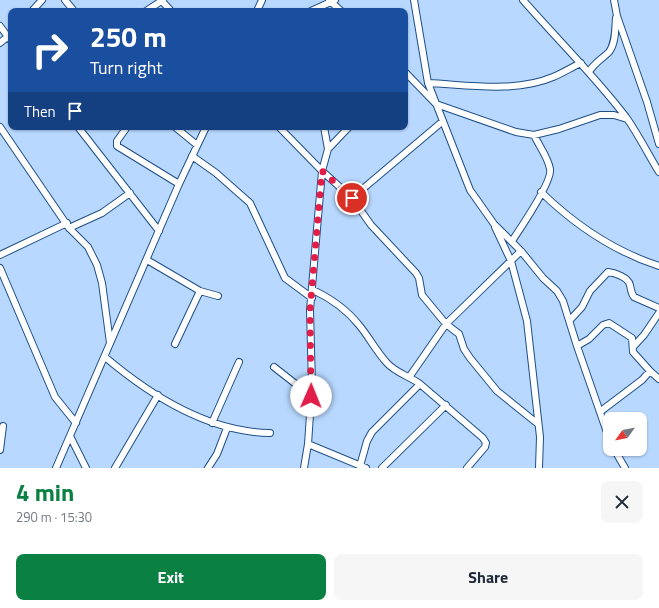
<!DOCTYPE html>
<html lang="en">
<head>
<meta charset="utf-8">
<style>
  :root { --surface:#fff; --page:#f6f6f7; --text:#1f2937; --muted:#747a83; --accent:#0b8043 }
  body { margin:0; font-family:"Titillium Web",sans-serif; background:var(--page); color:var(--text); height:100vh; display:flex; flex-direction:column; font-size:15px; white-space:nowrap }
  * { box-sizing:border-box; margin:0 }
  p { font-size:13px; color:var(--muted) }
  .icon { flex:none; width:22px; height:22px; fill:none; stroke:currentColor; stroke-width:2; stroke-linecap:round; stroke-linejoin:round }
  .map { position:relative; height:468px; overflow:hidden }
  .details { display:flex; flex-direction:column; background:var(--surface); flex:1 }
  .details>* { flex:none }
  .hud { position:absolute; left:8px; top:8px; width:400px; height:122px; border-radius:8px; box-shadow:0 1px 3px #0004; background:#1a4fa0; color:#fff; overflow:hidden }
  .needle { width:26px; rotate:237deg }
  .controls { position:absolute; left:603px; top:412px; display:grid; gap:8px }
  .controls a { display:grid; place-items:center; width:44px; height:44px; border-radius:8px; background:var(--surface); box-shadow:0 1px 3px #0004; font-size:20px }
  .pin { position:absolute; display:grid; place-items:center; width:34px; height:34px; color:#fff; margin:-17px; border:2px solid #fff; border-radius:50%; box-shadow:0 1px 4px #0007 }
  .me { position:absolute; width:44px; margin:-22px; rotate:1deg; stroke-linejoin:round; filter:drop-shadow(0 0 3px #0008) }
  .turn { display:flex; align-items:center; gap:14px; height:84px; padding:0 16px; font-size:18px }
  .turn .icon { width:52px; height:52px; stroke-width:2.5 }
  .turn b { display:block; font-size:28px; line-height:34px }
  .then { display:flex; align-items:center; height:38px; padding:0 16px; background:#0003; gap:8px; font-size:15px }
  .round { display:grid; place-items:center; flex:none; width:42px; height:42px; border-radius:8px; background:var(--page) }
  .overview { display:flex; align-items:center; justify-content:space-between; height:68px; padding:0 16px }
  h1 { font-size:24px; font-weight:700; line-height:30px; color:var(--accent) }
  .cta { display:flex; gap:8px; margin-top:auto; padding:8px 16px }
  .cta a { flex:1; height:46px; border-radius:8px; background:var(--accent); color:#fff; font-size:16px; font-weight:700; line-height:46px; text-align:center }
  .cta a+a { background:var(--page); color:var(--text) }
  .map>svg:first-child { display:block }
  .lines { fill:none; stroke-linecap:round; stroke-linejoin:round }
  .minor-casing { stroke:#1e4f87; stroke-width:8 }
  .minor { stroke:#fff; stroke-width:6 }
  .route { stroke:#e11d48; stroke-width:7; stroke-dasharray:0 12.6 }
</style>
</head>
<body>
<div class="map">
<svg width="659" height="468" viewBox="0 0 659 468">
  <rect width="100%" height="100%" fill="#b8d8ff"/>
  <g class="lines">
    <defs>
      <path id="minor" d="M 65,0 L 74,11
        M 161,0 L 171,11
        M 329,0 L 341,11
        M 414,0 L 428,83 L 470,190 L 494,224 L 521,251 L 543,278 L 557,291 L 563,301 L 577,346 L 610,441
        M 523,0 C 557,39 594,75 626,117 C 638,134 648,154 659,172
        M 614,0 L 617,16 L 647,102 L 659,144
        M 32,11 L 42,0
        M 146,11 L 163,0
        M 257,11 L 262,0
        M 311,11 L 335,0
        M 0,26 L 11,41
        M 0,43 L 11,34
        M 405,72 L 436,104 L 516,132 L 534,135 L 559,129 L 600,115 L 614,115 L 627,119
        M 589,72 C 594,63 602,59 609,52 C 616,43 615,28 616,18
        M 428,83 C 469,85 515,93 553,77 C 563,73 572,67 581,63
        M 0,127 L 69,228 L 88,247 L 97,265 L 102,283 L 110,343
        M 78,127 L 159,231
        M 127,127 L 117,141 L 117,146 L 179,184
        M 175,127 L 197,145
        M 279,127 L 322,171 L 310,310 L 312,385 L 308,444 L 304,468
        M 324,127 L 328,149
        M 349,127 L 328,149 L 322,171 L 352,198 L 371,225 L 416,273 L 419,278 L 422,295 L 446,324 L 459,334 L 464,349 L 470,358 L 497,391 L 538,424
        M 192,156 L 216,173 L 250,203 L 285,278 L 312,298
        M 541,192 C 575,225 613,251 659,266
        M 352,198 L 443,121
        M 495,227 L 511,261 L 527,321 L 540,437 L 539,468
        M 69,228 L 102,213 L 130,193
        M 512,241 C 520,229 553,181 550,169 C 548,157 539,146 534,135
        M 0,255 L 67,223
        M 147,260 L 200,291 L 218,296
        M 0,268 L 55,397 L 76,423
        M 313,290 C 330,298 347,310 359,325 C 369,337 376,351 387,363 C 396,373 409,376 420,384 L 483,438 L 486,443 L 485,447 L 467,468
        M 570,320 L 582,307 L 590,291 L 608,272 C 615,273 628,277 630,285 C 631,290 631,293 634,297 L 659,308
        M 175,344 L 200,291
        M 577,346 L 589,339 L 603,325 L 609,323 L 632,338 L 633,352 L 650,371
        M 633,347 L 644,335 L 659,313
        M 105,357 C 151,396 208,432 270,433
        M 274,367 L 311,396
        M 410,376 L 446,324 L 521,251
        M 601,411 L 642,380 L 650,371 L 659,379
        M 212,423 L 239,362
        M 70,436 L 86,468
        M 308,444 L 366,468
        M 614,449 L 625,468
        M 0,450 L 3,426
        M 360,466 L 367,441 L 372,432 L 420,384
        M 56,468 L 179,184 L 206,127
        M 115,468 L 158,395
        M 208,468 L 217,454 L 227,428
        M 382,468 L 446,405"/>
    </defs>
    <use href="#minor" class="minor-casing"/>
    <use href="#minor" class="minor"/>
  </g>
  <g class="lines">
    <path class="route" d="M 311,396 L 310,310 L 322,171 L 352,198"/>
  </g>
</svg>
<div class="controls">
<a><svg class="needle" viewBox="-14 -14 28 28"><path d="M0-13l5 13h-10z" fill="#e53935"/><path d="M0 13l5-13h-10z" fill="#747a83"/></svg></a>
</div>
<div class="pin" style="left:352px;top:198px;background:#d93025"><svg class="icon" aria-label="arrive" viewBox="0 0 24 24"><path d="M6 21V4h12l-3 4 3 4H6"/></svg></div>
<svg class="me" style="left:311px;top:396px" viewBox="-20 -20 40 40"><circle r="19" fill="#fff"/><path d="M0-13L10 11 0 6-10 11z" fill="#e11d48"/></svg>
<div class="hud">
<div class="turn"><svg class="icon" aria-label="right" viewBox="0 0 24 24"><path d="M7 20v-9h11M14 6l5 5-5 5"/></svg><div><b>250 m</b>Turn right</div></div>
<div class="then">Then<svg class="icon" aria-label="arrive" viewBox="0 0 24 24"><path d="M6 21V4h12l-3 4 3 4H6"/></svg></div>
</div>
</div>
<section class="details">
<div class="overview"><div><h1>4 min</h1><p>290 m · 15:30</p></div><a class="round"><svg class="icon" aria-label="close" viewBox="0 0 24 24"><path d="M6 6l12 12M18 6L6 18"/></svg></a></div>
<div class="cta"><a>Exit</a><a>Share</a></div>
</section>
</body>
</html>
